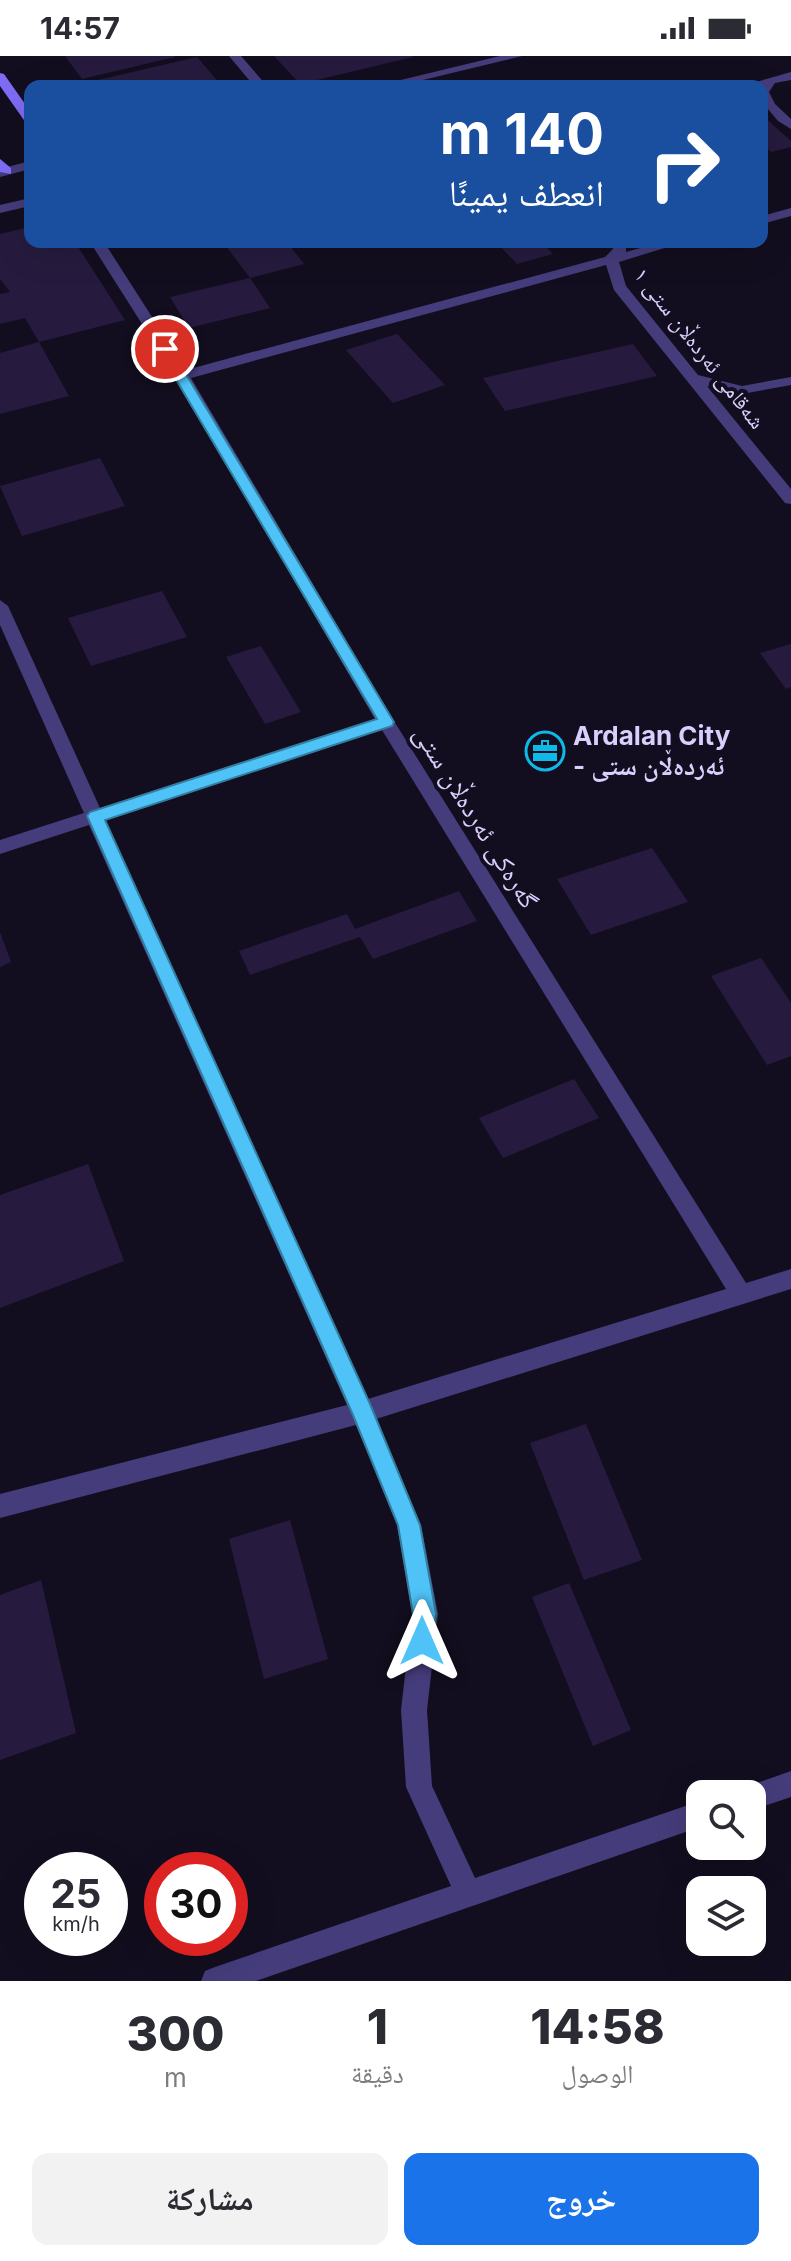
<!DOCTYPE html>
<html lang="ar">
<head>
<meta charset="utf-8">
<style>
  :root { --surface:#fff; --page:#f2f2f3; --text:#2b2b33; --muted:#7c7c81; --accent:#1a73e8 }
  body { margin:0; font-family:Inter,"Noto Naskh Arabic",sans-serif; background:var(--page); color:var(--text); direction:rtl; height:100vh; display:flex; flex-direction:column; font-size:30px; white-space:nowrap }
  * { box-sizing:border-box; margin:0 }
  p { font-size:26px; color:var(--muted) }
  .icon { flex:none; width:44px; height:44px; fill:none; stroke:currentColor; stroke-width:2; stroke-linecap:round; stroke-linejoin:round }
  .map { position:relative; height:1925px; overflow:hidden; direction:ltr }
  .drawer { display:flex; flex-direction:column; background:var(--surface); flex:1 }
  .drawer>* { flex:none }
  .top-card { position:absolute; left:24px; top:24px; width:744px; height:168px; border-radius:16px; box-shadow:0 8px 32px #0002; direction:rtl; background:#1a4fa0; color:#fff; overflow:hidden }
  .controls { position:absolute; left:686px; top:1724px; display:grid; gap:16px }
  .controls a { display:grid; place-items:center; width:80px; height:80px; border-radius:16px; background:var(--surface); box-shadow:0 8px 32px #0002; font-size:40px }
  .speed { position:absolute; left:24px; top:1796px; display:flex; gap:16px; font-size:40px; font-weight:700; text-align:center }
  .speed>* { display:grid; place-content:center; width:104px; height:104px; border-radius:50%; background:var(--surface); box-shadow:0 8px 32px #0002; line-height:1 }
  .speed small { font-size:20px; font-weight:400 }
  .speed .limit { border:12px solid #d22; background:#fff; color:#111 }
  .pin { position:absolute; display:grid; place-items:center; width:68px; height:68px; color:#fff; margin:-34px; border:4px solid #fff; border-radius:50%; box-shadow:0 2px 8px #0007 }
  .me { position:absolute; width:88px; margin:-44px; rotate:0deg; stroke-linejoin:round; filter:drop-shadow(0 0 6px #0008) }
  .turn { display:flex; align-items:center; gap:28px; height:168px; padding:0 32px; font-size:36px }
  .turn .icon { width:104px; height:104px; stroke-width:2.5 }
  .turn b { display:block; font-size:56px; line-height:68px }
  .eta { display:flex; justify-content:space-evenly; align-items:center; height:136px; text-align:center }
  .eta b { font-size:48px; font-weight:800; line-height:56px }
  .button { display:flex; gap:16px; margin-top:auto; padding:16px 32px }
  .button a { flex:1; height:92px; border-radius:16px; background:var(--accent); color:#fff; font-size:32px; font-weight:800; line-height:92px; text-align:center }
  .button a+a { background:var(--page); color:var(--text) }
  .status { display:flex; justify-content:space-between; align-items:center; height:56px; padding:0 40px; background:var(--surface); direction:ltr }
  .status svg { height:22px; fill:currentColor }
  .map>svg:first-child { display:block }
  .building { fill:#261b3e }
  .lines { fill:none; stroke-linecap:round; stroke-linejoin:round }
  .street { fill:#453c7b; fill-rule:evenodd }
  .secondary { fill:#7f6cf6; fill-rule:evenodd }
  .route { fill:#4fc3f7; stroke:#337fa1; stroke-width:2 }
  .labels { text-anchor:middle; stroke-width:8; stroke-linejoin:round; paint-order:stroke }
  .far-street-label { font-size:22px; fill:#d9cefc; stroke:#130e1f }
  .poi-label { font-size:26px; font-weight:bold; fill:#d9cefc; stroke:#130e1f; text-anchor:start }
  .street-label { font-size:26px; fill:#d9cefc; stroke:#130e1f }
</style>
</head>
<body>
<div class="status"><b>14:57</b><svg viewBox="0 0 49 12"><path d="M0 12V9h3v3zM5 12V6h3v6zM10 12V3h3v9zM15 12V0h3v12zM26 1h20v11H26zM47 4h2v5h-2z"/></svg></div>
<div class="map">
<svg width="791" height="1925" viewBox="0 0 791 1925">
  <rect width="100%" height="100%" fill="#130e1f"/>
  <path class="building" d="M 65,0 L 175,0 L 175,1 L 82,23 Z
    M 274,0 L 413,0 L 413,1 L 300,28 Z
    M 197,1 L 222,30 L 88,30 L 85,27 Z
    M 762,59 L 791,85 L 791,91 L 771,96 L 762,88 Z
    M 30,171 L 30,186 L 75,186 L 125,264 L 39,286 L 25,262 L 0,268 L 0,238 L 10,236 L 0,223 L 0,178 Z
    M 223,186 L 287,186 L 304,208 L 250,222 Z
    M 496,186 L 541,186 L 553,198 L 517,208 Z
    M 250,222 L 270,252 L 189,272 L 170,241 Z
    M 397,278 L 445,329 L 393,347 L 346,294 Z
    M 39,286 L 69,340 L 0,358 L 0,297 Z
    M 633,288 L 657,320 L 505,355 L 483,322 Z
    M 100,402 L 125,450 L 22,480 L 0,430 Z
    M 162,535 L 187,581 L 91,610 L 68,562 Z
    M 791,588 L 791,631 L 786,633 L 760,597 Z
    M 261,590 L 301,656 L 265,668 L 226,601 Z
    M 652,792 L 688,846 L 591,879 L 557,823 Z
    M 459,835 L 477,865 L 373,903 L 360,881 L 250,919 L 239,895 L 347,858 L 355,873 Z
    M 0,876 L 11,906 L 0,911 Z
    M 761,902 L 791,947 L 791,1000 L 767,1009 L 711,920 Z
    M 574,1023 L 599,1062 L 503,1102 L 479,1062 Z
    M 88,1108 L 124,1205 L 0,1252 L 0,1139 Z
    M 586,1368 L 642,1504 L 584,1524 L 530,1387 Z
    M 290,1464 L 328,1603 L 264,1623 L 229,1483 Z
    M 41,1524 L 76,1677 L 0,1704 L 0,1539 Z
    M 569,1527 L 631,1674 L 593,1690 L 532,1541 Z"/>
  <g class="lines">
    <path class="street" d="M 229,0 L 241,0 L 267,30 L 254,30 Z
      M 500,0 L 522,0 L 398,30 L 376,30 Z
      M 791,16 L 791,24 L 775,27 L 769,36 L 775,48 L 791,63 L 791,73 L 778,65 L 762,46 L 762,30 L 742,30 Z
      M 30,105 L 30,113 L 0,121 L 0,113 Z
      M 30,142 L 30,150 L 0,157 L 0,149 Z
      M 791,152 L 791,160 L 762,168 L 762,160 Z
      M 90,186 L 104,186 L 186,314 L 605,201 L 613,193 L 612,186 L 626,186 L 626,196 L 662,186 L 684,186 L 619,206 L 626,230 L 698,319 L 742,330 L 791,321 L 791,329 L 742,338 L 707,330 L 791,433 L 791,448 L 785,447 L 614,234 L 606,209 L 191,322 L 392,662 L 746,1227 L 791,1213 L 791,1233 L 376,1363 L 421,1469 L 438,1558 L 427,1654 L 432,1730 L 475,1822 L 700,1745 L 700,1771 L 256,1925 L 201,1925 L 205,1915 L 215,1911 L 451,1830 L 406,1731 L 401,1654 L 412,1558 L 397,1469 L 356,1369 L 0,1462 L 0,1438 L 347,1349 L 89,769 L 0,798 L 0,784 L 84,757 L 0,569 L 0,544 L 8,550 L 100,752 L 375,663 L 175,320 ZM 382,674 L 726,1233 L 368,1343 L 105,764 Z
      M 791,1715 L 791,1741 L 752,1754 L 752,1738 L 740,1738 L 743,1732 Z"/>
    <path class="secondary" d="M 0,17 L 4,18 L 30,55 L 30,68 L 26,67 L 0,30 Z
      M 0,103 L 11,112 L 11,118 L 0,116 Z"/>
  </g>
  <path class="route" d="M 165,289 L 171,293 L 394,666 L 392,670 L 105,764 L 370,1348 L 420,1469 L 436,1558 L 431,1593 L 422,1597 L 414,1593 L 411,1585 L 413,1558 L 398,1469 L 353,1359 L 87,760 L 90,756 L 377,663 L 158,293 Z"/>
  <defs>
    <symbol id="office-ring" viewBox="-11 -11 22 22"><circle r="9.5" fill="#130e1f" stroke="#0fb9e7" stroke-width="1.5"/><path d="M-6-3h4V-5.5h4V-3h4V5H-6ZM-1-4.5V-3h2v-1.5ZM-6 0V1H6V0Z" fill="#0fb9e7"/></symbol>
  </defs>
  <g fill-rule="evenodd">
    <use href="#office-ring" x="523" y="673" width="44" height="44"/>
  </g>
  <g class="labels">
    <g class="far-street-label">
      <text transform="translate(700 292) rotate(52)" y="8">شەقامی ئەردەڵان ستی ١</text>
    </g>
    <g class="poi-label">
      <text x="573" y="689">Ardalan City<tspan x="573" dy="30">- ئەردەڵان ستی</tspan></text>
    </g>
    <g class="street-label">
      <text transform="translate(476 761) rotate(58)" y="9">گەرەکی ئەردەڵان ستی</text>
    </g>
  </g>
</svg>
<div class="controls">
<a><svg class="icon" aria-label="search" viewBox="0 0 24 24"><circle cx="10" cy="10" r="6"/><path d="M15 15l6 6"/></svg></a>
<a><svg class="icon" aria-label="layers" viewBox="0 0 24 24"><path d="M12 4l9 5-9 5-9-5zM3 14l9 5 9-5"/></svg></a>
</div>
<div class="speed"><div>25<small>km/h</small></div><div class="limit">30</div></div>
<div class="pin" style="left:165px;top:293px;background:#d93025"><svg class="icon" aria-label="arrive" viewBox="0 0 24 24"><path d="M6 21V4h12l-3 4 3 4H6"/></svg></div>
<svg class="me" style="left:422px;top:1585px" viewBox="-20 -20 40 40"><path d="M0-17L14 15 0 8-14 15z" fill="#4fc3f7" stroke="#fff" stroke-width="4"/></svg>
<div class="top-card">
<div class="turn"><svg class="icon" aria-label="right" viewBox="0 0 24 24"><path d="M7 20v-9h11M14 6l5 5-5 5"/></svg><div><b>140 m</b>انعطف يمينًا</div></div>
</div>
</div>
<section class="drawer">
<div class="eta">
<div><b>14:58</b><p>الوصول</p></div>
<div><b>1</b><p>دقيقة</p></div>
<div><b>300</b><p>m</p></div>
</div>
<div class="button"><a>خروج</a><a>مشاركة</a></div>
</section>
</body>
</html>
